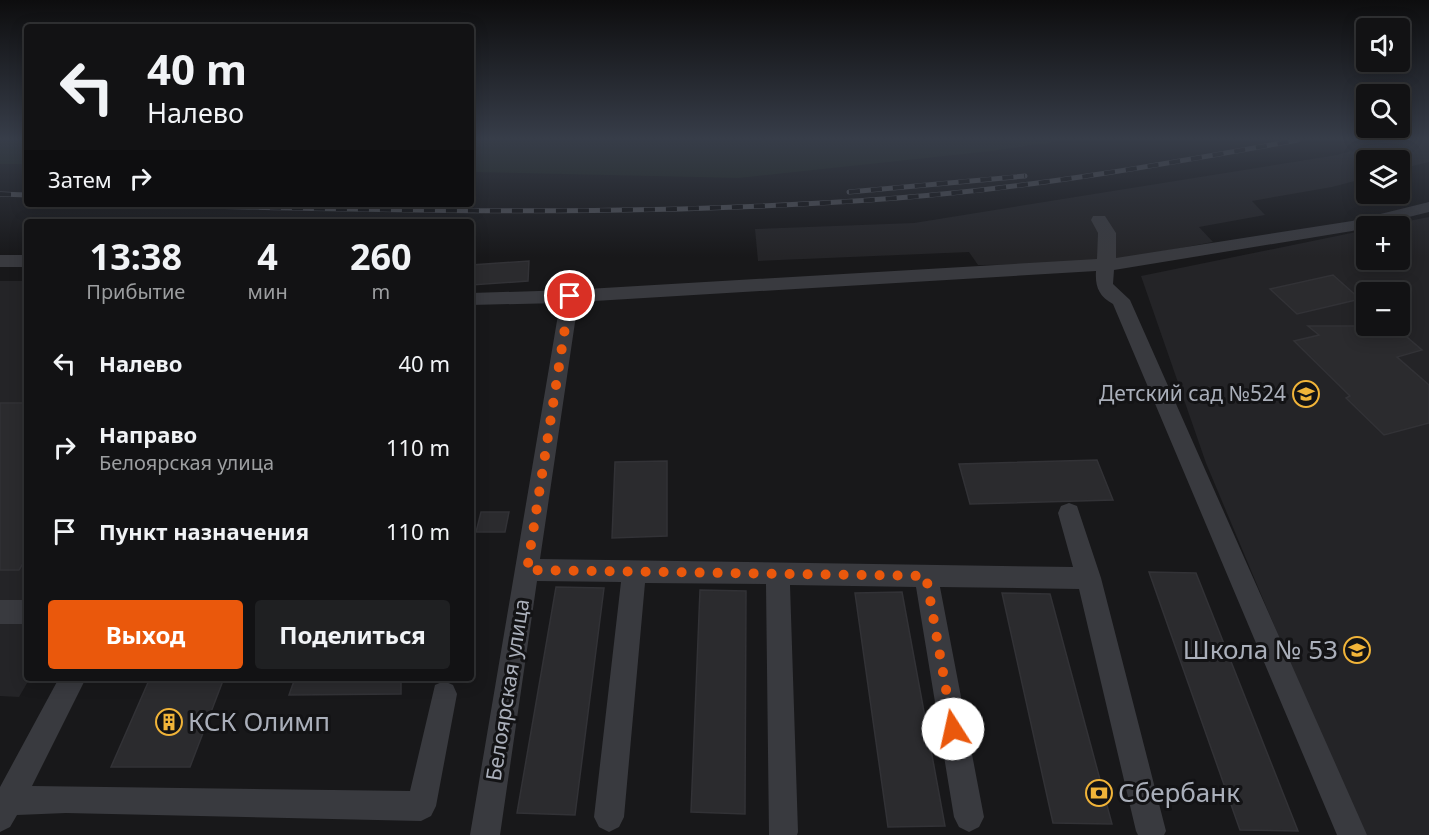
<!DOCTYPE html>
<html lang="ru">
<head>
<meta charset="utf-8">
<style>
  :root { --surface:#121214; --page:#1f2022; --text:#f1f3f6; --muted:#9c9ea0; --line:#313234; --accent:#ea580c }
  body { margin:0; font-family:"Noto Sans",sans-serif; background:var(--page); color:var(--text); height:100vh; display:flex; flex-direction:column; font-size:22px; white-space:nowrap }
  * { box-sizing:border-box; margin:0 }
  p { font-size:20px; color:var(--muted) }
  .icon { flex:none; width:33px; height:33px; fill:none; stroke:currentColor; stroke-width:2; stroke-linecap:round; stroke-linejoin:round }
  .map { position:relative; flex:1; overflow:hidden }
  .drawer { position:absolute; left:24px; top:219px; width:450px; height:462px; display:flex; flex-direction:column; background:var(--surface); border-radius:6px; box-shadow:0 3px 15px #0003,0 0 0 2px var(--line) }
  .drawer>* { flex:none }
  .banner { position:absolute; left:24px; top:24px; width:450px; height:183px; border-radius:6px; box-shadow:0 3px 15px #0003,0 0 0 2px var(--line); background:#121214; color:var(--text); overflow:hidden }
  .controls { position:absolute; left:1356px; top:18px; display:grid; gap:12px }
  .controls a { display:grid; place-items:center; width:54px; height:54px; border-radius:6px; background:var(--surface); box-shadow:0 3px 15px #0003,0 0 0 2px var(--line); font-size:30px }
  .pin { position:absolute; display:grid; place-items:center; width:51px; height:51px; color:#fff; margin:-26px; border:3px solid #fff; border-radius:50%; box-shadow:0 2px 6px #0007 }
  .me { position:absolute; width:66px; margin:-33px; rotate:350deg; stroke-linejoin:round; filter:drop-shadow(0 0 4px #0008) }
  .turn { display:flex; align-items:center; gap:21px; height:126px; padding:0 24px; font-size:27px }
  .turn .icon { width:78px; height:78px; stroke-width:2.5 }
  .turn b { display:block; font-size:42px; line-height:51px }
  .then { display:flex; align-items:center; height:57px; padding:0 24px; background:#0003; gap:12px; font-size:22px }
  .eta { display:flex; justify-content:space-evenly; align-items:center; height:102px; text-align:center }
  .eta b { font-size:36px; font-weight:700; line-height:42px }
  .action { display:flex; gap:12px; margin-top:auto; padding:12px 24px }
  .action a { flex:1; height:69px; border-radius:6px; background:var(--accent); color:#fff; font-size:24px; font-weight:700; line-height:69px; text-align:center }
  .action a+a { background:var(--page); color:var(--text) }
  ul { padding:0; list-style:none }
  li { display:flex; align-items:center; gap:18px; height:84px; padding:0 24px }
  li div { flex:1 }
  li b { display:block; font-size:22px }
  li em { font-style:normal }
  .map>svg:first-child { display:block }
  .built { fill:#242427; fill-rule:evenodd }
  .green { fill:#1e251f }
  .building { fill:#2b2b2e; stroke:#323236; stroke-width:1.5 }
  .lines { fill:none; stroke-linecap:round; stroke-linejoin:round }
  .minor { fill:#393a3f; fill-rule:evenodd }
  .rail-casing { stroke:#4c4e54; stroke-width:5 }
  .rail { stroke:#131315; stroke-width:4; stroke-dasharray:11; stroke-linecap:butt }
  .route { stroke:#ea580c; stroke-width:10; stroke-dasharray:0 18 }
  .labels { text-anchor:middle; stroke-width:6; stroke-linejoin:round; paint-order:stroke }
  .poi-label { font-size:21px; fill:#aaafba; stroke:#131315; text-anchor:end }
  .street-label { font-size:21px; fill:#aaafba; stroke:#131315 }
  .near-poi-label { font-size:26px; fill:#aaafba; stroke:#131315; text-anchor:start }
</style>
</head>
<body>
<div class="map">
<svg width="1429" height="835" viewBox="0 0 1429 835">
  <rect width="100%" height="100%" fill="#18181a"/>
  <path class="built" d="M 1389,140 L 1429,140 L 1429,162 L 1400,169 L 1400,160 L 1366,160 L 1366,178 L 1332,187 L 1252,201 L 1265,215 L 1199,227 L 1213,242 L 1095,264 L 978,265 L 969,252 L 758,261 L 755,229 L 914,223 L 1337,155 Z
    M 1429,217 L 1429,835 L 1362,835 L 1206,463 L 1141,276 L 1366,230 L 1366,260 L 1400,260 L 1400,226 L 1383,226 ZM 1366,292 L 1400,292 L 1400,326 L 1366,326 Z
    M 0,281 L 27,281 L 27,678 L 30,678 L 19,697 L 0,696 Z"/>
  <path class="green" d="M 0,140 L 27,140 L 27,164 L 0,164 Z
    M 471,140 L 1067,140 L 992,151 L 739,178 L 471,172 Z"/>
  <path class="building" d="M 529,261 L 528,281 L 471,285 L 471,265 Z
    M 1333,275 L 1360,299 L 1297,314 L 1270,289 Z
    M 1308,326 L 1394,326 L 1422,350 L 1397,357 L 1429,385 L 1429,423 L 1384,435 L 1346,398 L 1350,396 L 1294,341 L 1319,335 Z
    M 0,403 L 27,403 L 27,557 L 19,570 L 0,570 Z
    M 1097,460 L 1113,500 L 970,504 L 959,464 Z
    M 667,461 L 667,536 L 612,538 L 615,462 Z
    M 481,512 L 509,512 L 505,532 L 476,532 Z
    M 1149,572 L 1196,573 L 1298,831 L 1240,830 Z
    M 556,587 L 604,588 L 575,815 L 517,813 Z
    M 700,590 L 746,591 L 745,814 L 691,812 Z
    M 902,592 L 945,826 L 888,827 L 855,593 Z
    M 1002,593 L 1050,594 L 1112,824 L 1053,823 Z
    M 150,678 L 224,678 L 190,767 L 111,767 Z
    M 295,678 L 401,678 L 401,694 L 289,695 Z"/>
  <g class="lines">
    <path class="minor" d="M 1429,202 L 1429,212 L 1352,231 L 1114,270 L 1113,284 L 1130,300 L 1367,835 L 1337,835 L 1113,304 C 1099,296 1095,287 1096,271 L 578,302 L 540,559 L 1073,567 L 1058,513 L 1061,506 L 1069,503 L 1077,506 L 1101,578 L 1166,831 L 1164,835 L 1138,835 L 1136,831 L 1079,589 L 940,587 L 984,817 L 979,827 L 969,832 L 959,827 L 954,817 L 916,587 L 790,585 L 798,832 L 797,835 L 769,835 L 766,584 L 645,583 L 624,817 L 619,827 L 609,832 L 599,827 L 594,817 L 621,582 L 537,581 L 500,835 L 470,835 L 560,303 L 471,305 L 471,293 L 570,290 L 1097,259 L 1098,233 L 1091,220 L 1093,216 L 1105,216 L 1116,233 L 1116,258 L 1352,221 Z
      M 0,255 L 27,255 L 27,267 L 0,267 Z
      M 0,600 L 27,600 L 27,624 L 0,624 Z
      M 59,678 L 86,678 L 32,786 L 410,791 L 435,685 L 444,681 L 453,685 L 457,694 L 436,806 L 431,816 L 421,821 L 66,813 L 17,815 L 10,827 L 0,832 L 0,787 Z"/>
    <defs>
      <path id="rail" d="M 849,192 L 1025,176
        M 0,194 L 27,195
        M 116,204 C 376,210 637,218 897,198 C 1032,188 1165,164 1298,140"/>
    </defs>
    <use href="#rail" class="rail-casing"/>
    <use href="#rail" class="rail"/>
  </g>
  <linearGradient id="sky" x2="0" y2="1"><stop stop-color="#0d0d0e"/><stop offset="0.54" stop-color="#373d49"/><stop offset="1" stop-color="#373d49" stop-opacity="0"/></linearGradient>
  <rect width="1429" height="257" fill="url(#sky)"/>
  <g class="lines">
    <path class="route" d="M 570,296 L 527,570 L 926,576 L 953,729"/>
  </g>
  <defs>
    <symbol id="school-ring" viewBox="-11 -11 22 22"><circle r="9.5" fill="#131315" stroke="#f1b439" stroke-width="1.5"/><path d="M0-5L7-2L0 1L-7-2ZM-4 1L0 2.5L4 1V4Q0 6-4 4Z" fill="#f1b439"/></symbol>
    <symbol id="building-ring" viewBox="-11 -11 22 22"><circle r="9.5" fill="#131315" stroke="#f1b439" stroke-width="1.5"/><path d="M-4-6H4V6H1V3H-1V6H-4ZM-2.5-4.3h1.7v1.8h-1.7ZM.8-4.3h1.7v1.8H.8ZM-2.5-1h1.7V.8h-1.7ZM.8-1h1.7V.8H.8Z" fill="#f1b439"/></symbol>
    <symbol id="bank-ring" viewBox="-11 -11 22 22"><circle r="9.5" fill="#131315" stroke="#f1b439" stroke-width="1.5"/><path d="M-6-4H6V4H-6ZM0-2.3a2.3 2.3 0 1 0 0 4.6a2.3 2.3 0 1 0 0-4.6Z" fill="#f1b439"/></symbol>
  </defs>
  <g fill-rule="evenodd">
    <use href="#school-ring" x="1291" y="379" width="30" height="30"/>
    <use href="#school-ring" x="1342" y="635" width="30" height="30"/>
    <use href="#building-ring" x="154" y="707" width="30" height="30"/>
    <use href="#bank-ring" x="1084" y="778" width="30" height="30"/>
  </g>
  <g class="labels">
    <g class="poi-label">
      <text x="1286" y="401">Детский сад №524</text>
    </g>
    <g class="street-label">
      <text transform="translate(508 690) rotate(-81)" y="7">Белоярская улица</text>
    </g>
    <g class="near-poi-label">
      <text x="1338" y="659" text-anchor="end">Школа № 53</text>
      <text x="188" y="731">КСК Олимп</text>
      <text x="1118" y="802">Сбербанк</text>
    </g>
  </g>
</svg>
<div class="controls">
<a><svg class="icon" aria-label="sound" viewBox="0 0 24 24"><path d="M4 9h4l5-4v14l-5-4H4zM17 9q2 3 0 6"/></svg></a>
<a><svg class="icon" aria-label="search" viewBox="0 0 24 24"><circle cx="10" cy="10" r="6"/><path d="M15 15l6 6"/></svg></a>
<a><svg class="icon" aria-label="layers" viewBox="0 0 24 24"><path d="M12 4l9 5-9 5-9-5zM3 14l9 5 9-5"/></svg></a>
<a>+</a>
<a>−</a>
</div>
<div class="pin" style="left:570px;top:296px;background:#d93025"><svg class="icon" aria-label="arrive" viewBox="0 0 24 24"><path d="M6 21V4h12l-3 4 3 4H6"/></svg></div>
<svg class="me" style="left:953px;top:729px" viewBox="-20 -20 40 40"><circle r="19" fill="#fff"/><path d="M0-13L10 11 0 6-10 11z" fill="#ea580c"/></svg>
<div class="banner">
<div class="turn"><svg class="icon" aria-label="left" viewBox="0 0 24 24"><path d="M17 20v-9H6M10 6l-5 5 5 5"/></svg><div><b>40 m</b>Налево</div></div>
<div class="then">Затем<svg class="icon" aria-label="right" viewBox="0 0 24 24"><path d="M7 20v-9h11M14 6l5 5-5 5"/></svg></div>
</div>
<section class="drawer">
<div class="eta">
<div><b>13:38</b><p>Прибытие</p></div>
<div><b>4</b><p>мин</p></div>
<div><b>260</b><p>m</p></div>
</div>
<ul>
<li><svg class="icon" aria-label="left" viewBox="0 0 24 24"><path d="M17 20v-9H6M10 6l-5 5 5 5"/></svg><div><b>Налево</b></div><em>40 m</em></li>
<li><svg class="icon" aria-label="right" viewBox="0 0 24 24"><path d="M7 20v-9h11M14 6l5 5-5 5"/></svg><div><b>Направо</b><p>Белоярская улица</p></div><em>110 m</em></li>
<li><svg class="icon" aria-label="arrive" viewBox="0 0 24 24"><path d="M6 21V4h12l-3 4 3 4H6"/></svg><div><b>Пункт назначения</b></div><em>110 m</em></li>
</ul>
<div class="action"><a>Выход</a><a>Поделиться</a></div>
</section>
</div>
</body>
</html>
